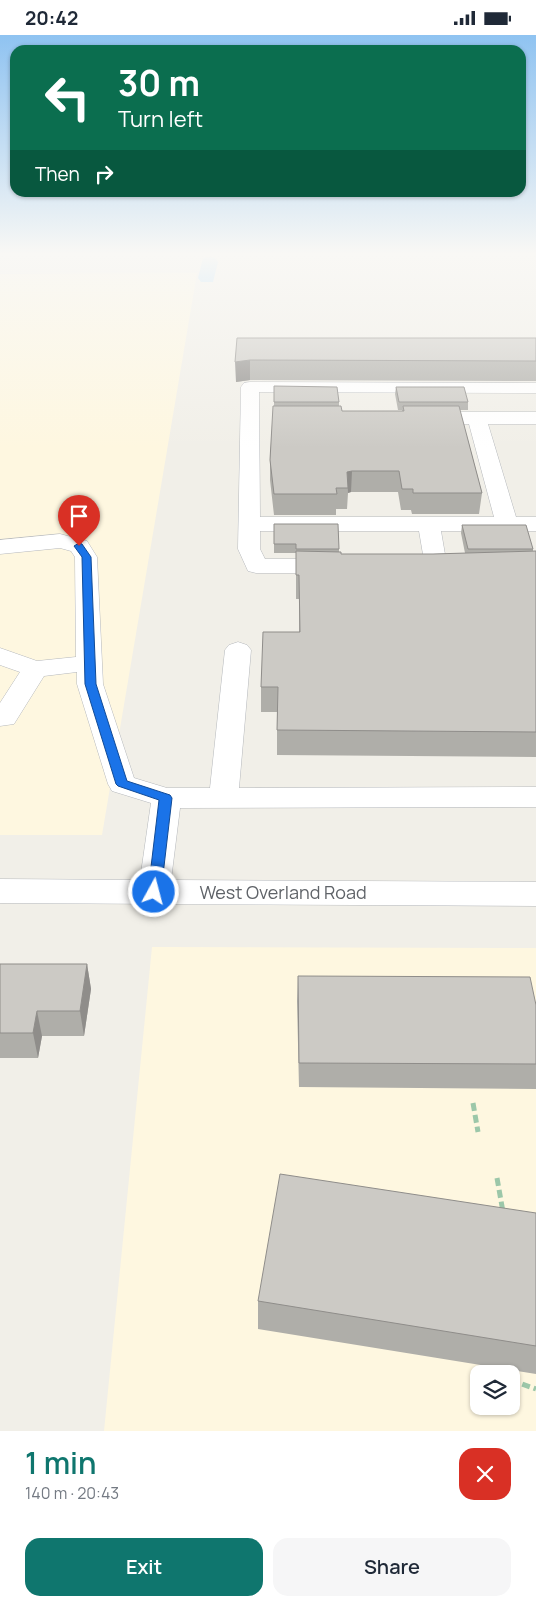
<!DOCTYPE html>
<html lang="en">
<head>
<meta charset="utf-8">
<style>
  :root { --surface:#fff; --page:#f6f6f7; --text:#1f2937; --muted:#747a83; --accent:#0f766e }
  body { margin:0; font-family:Manrope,sans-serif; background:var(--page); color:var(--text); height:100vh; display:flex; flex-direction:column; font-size:19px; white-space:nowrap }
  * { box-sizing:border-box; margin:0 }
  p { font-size:16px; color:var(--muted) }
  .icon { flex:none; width:28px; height:28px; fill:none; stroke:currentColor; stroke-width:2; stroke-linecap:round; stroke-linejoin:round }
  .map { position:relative; height:1396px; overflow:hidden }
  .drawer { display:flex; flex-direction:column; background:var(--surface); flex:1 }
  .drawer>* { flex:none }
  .banner { position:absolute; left:10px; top:10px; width:516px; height:152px; border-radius:15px; box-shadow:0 1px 4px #0004; background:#0b6e4f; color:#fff; overflow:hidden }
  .tools { position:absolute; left:470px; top:1330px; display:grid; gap:10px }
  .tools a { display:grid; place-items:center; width:50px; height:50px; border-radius:10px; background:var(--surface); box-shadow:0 1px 4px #0004; font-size:25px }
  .pin { position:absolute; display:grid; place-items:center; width:42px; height:42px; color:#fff; margin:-51px -21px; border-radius:50% 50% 50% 0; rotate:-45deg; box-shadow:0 0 5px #0007 }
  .pin .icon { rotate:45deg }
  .me { position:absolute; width:55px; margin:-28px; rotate:7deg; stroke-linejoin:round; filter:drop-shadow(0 0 4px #0008) }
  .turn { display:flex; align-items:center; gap:18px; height:105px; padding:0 25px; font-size:22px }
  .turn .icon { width:65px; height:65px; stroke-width:2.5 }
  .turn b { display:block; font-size:35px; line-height:42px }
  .then { display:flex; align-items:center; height:48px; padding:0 25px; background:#0003; gap:10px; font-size:19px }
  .round { display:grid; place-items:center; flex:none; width:52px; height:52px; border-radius:15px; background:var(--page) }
  .headline { display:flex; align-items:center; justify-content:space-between; height:85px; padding:0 25px }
  h1 { font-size:30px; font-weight:600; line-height:38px; color:var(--accent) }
  .primary-button { display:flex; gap:10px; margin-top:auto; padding:10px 25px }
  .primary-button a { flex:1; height:58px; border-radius:15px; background:var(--accent); color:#fff; font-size:20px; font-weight:600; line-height:58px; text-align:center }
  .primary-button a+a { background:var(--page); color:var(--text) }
  .status { display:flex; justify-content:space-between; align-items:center; height:35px; padding:0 25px; background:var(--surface); direction:ltr }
  .status svg { height:14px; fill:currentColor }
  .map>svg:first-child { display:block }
  .commercial { fill:#fef7e0; fill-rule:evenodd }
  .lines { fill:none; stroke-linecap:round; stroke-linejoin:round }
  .canal { fill:#aadaff; fill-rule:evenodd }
  .minor-casing { stroke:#b5b8bc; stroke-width:1 }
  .path { stroke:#9cc7a9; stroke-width:5; stroke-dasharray:8 4; stroke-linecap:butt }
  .minor { fill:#fff; fill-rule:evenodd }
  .wall { fill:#afaea9 }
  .shaded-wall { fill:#8f8d8a }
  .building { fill:#cccac5; stroke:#8f8d8a }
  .route { fill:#1a73e8; stroke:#114b97 }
  .labels { text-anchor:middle; stroke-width:4.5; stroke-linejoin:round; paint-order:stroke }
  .street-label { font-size:18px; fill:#5f6368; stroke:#fff }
</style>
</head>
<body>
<div class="status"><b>20:42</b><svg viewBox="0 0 49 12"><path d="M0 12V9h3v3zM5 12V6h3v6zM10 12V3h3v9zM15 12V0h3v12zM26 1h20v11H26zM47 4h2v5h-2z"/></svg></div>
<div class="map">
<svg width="536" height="1396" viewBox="0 0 536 1396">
  <rect width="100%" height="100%" fill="#f1efe8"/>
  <path class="commercial" d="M 197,238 L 102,800 L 0,800 L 0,239 Z
    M 152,912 L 536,913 L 536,1396 L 104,1396 ZM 479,1339 L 511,1339 L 511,1371 L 479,1371 Z"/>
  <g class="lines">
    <path class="canal" d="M 209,222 L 215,223 L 218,227 L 213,247 L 201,247 L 198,243 L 203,223 Z"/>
    <defs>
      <path id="minor" d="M 250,347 L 536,348 L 536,358 L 259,357 L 260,482 L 494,482 L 469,389 L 424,389 L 417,387 L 415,383 L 417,379 L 424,377 L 536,377 L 536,389 L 488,389 L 516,482 L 536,482 L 536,496 L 441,496 L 447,531 L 444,536 L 436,538 L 428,536 L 425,531 L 419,496 L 260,496 L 260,514 L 265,524 L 333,524 L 341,526 L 344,531 L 341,536 L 333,538 L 256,538 L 248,536 L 238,514 L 241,352 L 244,348 Z
        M 60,499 L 87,506 L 97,522 L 103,649 L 134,743 L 167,753 L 210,753 L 225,615 L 229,610 L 238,607 L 247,610 L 251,615 L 239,753 L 536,752 L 536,772 L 180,773 L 171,845 L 536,847 L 536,871 L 0,868 L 0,844 L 140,845 L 151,768 L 112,756 L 108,749 L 77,649 L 77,637 L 44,641 L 14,689 L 0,691 L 0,668 L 20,637 L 0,630 L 0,613 L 37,626 L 76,622 L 75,522 L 71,516 L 60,513 L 0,519 L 0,505 Z"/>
    </defs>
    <use href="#minor" class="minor-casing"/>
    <path class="path" d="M 473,1068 L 478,1097
      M 497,1143 L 503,1177
      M 487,1336 L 496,1339
      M 511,1345 L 536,1354"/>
    <use href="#minor" class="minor"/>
  </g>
  <path class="wall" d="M 237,303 L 536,303 L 536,346 L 250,345 L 236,347 Z
    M 274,351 L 339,367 L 339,371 L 342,376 L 402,376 L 402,375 L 398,375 L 395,359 L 396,352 L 468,367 L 468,375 L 460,375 L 482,458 L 479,479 L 412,479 L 411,475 L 401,475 L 398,457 L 351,457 L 348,458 L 347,474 L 336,474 L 336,480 L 274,480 L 270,445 L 270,425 L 274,371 Z
    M 274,489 L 339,514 L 339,517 L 341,519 L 433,519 L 465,518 L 461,498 L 462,490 L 533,514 L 533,516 L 536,516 L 536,722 L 277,720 L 277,677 L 261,677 L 261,652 L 299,597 L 299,564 L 296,564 L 296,518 L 274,518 Z
    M 0,929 L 87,929 L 91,954 L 84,1001 L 42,1001 L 38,1023 L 0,1023 Z
    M 298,941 L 536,970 L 536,1054 L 299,1052 L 297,966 Z
    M 536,1178 L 536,1339 L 258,1294 L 258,1266 Z"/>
  <path class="shaded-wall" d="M 250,325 L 250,345 L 236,347 L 235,327 Z
    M 352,436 L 351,457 L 348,458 L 347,437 Z
    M 87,929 L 91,954 L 84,1001 L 80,976 Z
    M 37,976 L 42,1001 L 38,1023 L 33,998 Z"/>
  <path class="building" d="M 237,303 L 536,303 L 536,326 L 250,325 L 235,327 Z
    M 274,351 L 337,352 L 339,367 L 274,367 Z
    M 396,352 L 464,352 L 468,367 L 399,367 Z
    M 273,371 L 341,371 L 342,376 L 404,376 L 403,371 L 459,371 L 482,458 L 413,458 L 413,454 L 402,454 L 399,436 L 352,436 L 347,437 L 348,453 L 336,453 L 337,459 L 274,459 L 270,425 Z
    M 274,489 L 338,489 L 339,514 L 296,514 L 296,509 L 274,509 Z
    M 462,490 L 526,490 L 533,514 L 468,514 Z
    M 296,516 L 341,517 L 341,519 L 433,519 L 536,516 L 536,697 L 277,695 L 278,652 L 261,652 L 263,597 L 300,597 L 299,540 L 296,540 Z
    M 0,929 L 87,929 L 80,976 L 37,976 L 33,998 L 0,998 Z
    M 298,941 L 530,942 L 536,970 L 536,1029 L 299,1028 Z
    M 280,1139 L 536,1178 L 536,1311 L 258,1266 Z"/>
  <linearGradient id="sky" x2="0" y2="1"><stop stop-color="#8fc3f1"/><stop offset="0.53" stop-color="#f9f8f5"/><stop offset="1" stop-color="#f9f8f5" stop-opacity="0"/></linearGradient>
  <rect width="536" height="413" fill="url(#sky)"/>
  <path class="route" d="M 79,508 L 82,509 L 91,522 L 96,649 L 127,746 L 170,760 L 172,763 L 161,857 L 154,862 L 148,857 L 159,765 L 118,751 L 116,749 L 85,649 L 82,522 L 74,511 Z"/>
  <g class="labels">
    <g class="street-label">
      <text x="283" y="864">West Overland Road</text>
    </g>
  </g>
</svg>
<div class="tools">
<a><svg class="icon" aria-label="layers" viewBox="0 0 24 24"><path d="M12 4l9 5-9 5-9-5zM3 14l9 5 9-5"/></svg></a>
</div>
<div class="pin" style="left:79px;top:511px;background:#d93025"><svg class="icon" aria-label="arrive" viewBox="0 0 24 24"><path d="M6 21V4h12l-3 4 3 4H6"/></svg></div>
<svg class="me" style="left:154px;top:857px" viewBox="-20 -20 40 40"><circle r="17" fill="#1a73e8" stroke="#fff" stroke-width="3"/><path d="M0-11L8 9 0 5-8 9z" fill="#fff"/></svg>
<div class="banner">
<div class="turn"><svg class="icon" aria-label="left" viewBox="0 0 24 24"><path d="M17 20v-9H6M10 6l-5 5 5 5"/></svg><div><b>30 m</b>Turn left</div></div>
<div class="then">Then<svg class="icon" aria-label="right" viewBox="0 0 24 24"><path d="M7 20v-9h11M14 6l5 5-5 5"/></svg></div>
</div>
</div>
<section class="drawer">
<div class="headline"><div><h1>1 min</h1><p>140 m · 20:43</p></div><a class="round" style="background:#d93025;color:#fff"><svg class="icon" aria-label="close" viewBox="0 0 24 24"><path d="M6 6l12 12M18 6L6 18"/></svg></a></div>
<div class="primary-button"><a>Exit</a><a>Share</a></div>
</section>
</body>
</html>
